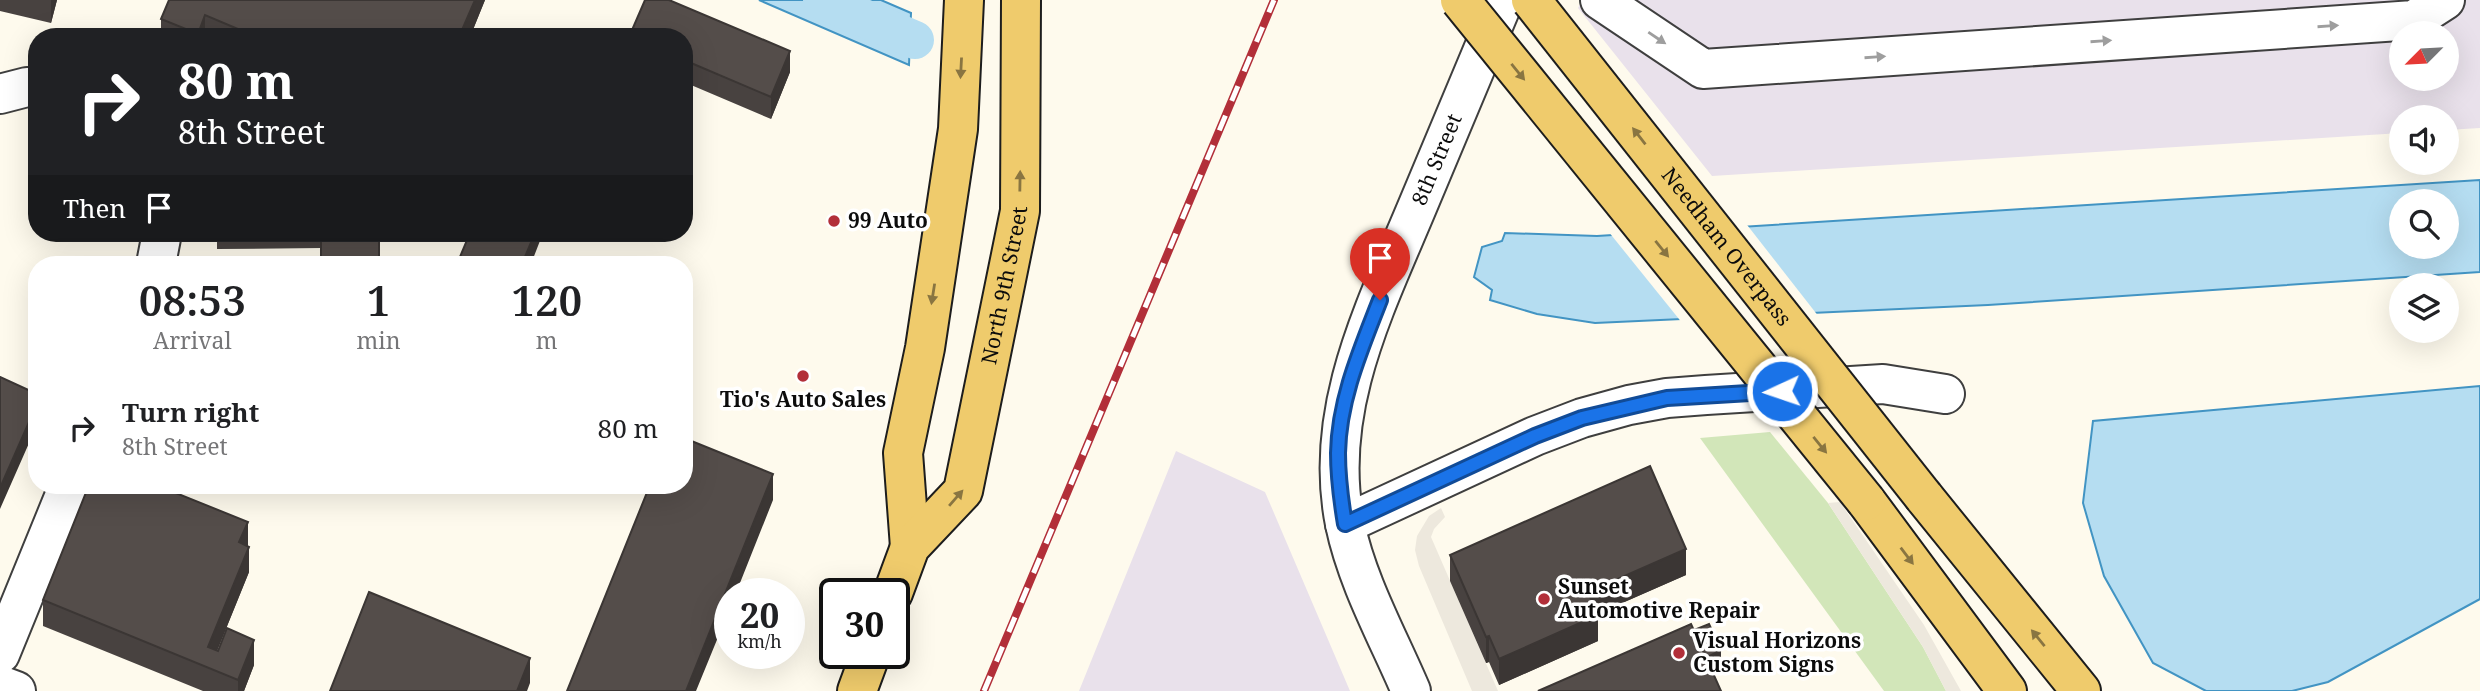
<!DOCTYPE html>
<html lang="en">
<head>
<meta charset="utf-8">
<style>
  :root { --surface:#fff; --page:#f6f6f6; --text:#202124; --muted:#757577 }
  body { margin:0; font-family:"Noto Serif",serif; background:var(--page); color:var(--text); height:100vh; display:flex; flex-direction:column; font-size:26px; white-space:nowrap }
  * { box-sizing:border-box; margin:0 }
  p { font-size:23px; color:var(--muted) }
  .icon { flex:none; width:38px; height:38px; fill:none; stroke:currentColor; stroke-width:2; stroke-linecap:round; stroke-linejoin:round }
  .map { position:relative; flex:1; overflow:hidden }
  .sheet { position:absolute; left:28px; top:256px; width:665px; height:238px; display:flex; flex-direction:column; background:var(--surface); border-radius:28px; box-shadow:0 7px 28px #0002 }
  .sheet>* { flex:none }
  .hud { position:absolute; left:28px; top:28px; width:665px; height:214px; border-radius:28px; box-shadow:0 7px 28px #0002; background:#202124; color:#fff; overflow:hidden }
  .needle { width:46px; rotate:246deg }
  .controls { position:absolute; left:2389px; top:21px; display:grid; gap:14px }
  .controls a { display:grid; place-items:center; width:70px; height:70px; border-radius:50%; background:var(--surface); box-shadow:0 7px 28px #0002; font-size:35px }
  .speed { position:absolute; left:714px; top:578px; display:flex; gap:14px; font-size:35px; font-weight:700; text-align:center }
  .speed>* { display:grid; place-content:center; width:91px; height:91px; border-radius:50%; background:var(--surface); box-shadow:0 7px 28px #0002; line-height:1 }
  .speed small { font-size:18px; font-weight:400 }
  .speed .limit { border:4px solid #111; border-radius:10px; background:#fff; color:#111 }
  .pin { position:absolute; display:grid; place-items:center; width:60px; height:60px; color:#fff; margin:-72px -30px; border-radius:50% 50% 50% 0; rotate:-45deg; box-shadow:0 0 7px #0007 }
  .pin .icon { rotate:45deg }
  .me { position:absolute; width:77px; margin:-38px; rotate:267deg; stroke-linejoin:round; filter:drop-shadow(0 0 5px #0008) }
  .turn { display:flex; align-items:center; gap:24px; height:147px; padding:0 35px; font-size:32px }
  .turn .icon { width:91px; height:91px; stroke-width:2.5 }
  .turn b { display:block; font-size:49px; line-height:60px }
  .then { display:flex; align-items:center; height:66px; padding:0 35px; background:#0003; gap:14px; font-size:26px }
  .eta { display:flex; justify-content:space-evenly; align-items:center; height:119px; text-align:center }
  .eta b { font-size:42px; font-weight:600; line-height:49px }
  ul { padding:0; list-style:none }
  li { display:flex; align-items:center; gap:21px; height:105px; padding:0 35px }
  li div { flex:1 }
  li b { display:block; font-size:26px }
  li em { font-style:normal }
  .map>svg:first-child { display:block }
  .industrial { fill:#e9e1eb; fill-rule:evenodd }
  .green { fill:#d2e6b9 }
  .plaza { fill:#ede8dd }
  .water { fill:#b5ddf1; stroke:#4294c3; stroke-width:2; fill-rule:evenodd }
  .pier { fill:#fefaed }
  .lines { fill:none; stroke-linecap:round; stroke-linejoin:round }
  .canal { stroke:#b5ddf1; stroke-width:38 }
  .minor-casing { stroke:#3f3f3f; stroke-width:42 }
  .major-casing { stroke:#1d1d1d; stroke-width:42 }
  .minor { stroke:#fff; stroke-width:38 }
  .major { stroke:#efcb6c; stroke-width:38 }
  .rail-casing { stroke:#b22f39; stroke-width:8 }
  .rail { stroke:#fff; stroke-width:5; stroke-dasharray:16; stroke-linecap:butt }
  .major-bridge-casing { stroke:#1d1d1d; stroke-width:42; stroke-linecap:butt }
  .major-bridge { stroke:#efcb6c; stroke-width:38 }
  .wall { fill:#484240 }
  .shaded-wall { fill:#3b3634 }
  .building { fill:#544d4a; stroke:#3b3634; stroke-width:2 }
  .oneway { fill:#9e9e9e }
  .oneway2 { fill:#897541 }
  .route-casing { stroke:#114b97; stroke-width:18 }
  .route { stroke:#1a73e8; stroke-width:12 }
  .poi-dot { fill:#b22f39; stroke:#fff; stroke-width:2.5 }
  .labels { text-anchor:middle; stroke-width:7; stroke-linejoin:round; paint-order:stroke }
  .street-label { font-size:21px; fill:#0c0c0c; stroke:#fff }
  .poi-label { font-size:21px; font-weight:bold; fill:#0c0c0c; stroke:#fff; text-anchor:start }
</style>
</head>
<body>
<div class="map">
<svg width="2480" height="691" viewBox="0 0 2480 691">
  <rect width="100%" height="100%" fill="#fefaed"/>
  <path class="industrial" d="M 1582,0 L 2480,0 L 2480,128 L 2447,130 L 2446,117 L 2401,117 L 2401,133 L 1712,176 L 1578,8 ZM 2401,33 L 2446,33 L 2446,79 L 2401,79 Z
    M 1176,451 L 1265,492 L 1350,691 L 1079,691 Z"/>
  <path class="green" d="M 1770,432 L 1828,503 L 1923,647 L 1946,691 L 1884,691 L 1700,438 Z"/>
  <path class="plaza" d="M 1840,502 L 1924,625 L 1961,691 L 1946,691 L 1923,647 L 1828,503 Z
    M 1441,508 L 1445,517 L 1434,529 L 1431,537 L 1498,691 L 1472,691 L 1419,566 L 1415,550 L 1417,536 L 1429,516 Z"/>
  <path class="water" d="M 759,0 L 881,0 L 911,13 L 909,65 Z
    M 2480,180 L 2480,272 L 1988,305 L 1595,323 L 1537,314 L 1490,300 L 1492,290 L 1474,277 L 1482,247 L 1502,241 L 1505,233 L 1597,236 ZM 2401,201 L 2446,201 L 2446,247 L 2401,247 Z
    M 2480,386 L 2480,599 L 2328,682 L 2292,691 L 2206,691 L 2153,663 L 2104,576 L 2083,503 L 2093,421 Z"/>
  <path class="pier" d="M 1744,221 L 1819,317 L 1683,324 L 1608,231 Z"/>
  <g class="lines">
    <path class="canal" d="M 822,0 L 915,40"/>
    <defs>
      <g id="minor">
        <path d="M 1600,0 L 1703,69 L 2414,20 L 2445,0"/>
        <path d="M 0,94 L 27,87 L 37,87"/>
        <path d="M 156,264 L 162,233"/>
        <path d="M 1345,524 L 1535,436 L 1582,418 L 1629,405 L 1667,398 L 1706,395 L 1883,384 L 1945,394"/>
        <path d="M 0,654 L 69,485"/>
        <path d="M 0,685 L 16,691"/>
        <path id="s1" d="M 1411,691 C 1388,637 1357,582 1345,524 C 1322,410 1375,308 1418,205 C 1447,137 1475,68 1504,0"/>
      </g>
      <g id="major">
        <path d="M 1924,497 L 2081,691"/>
        <path d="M 1866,501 L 2007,691"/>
        <path d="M 910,547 L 903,453 L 925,348 L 958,129 L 964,0"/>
        <path id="s2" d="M 893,593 L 910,547 L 963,491 L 1020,211 L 1021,0"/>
        <path d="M 857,691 L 871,653"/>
      </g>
    </defs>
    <use href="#minor" class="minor-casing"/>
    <use href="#major" class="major-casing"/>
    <use href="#minor" class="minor"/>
    <use href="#major" class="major"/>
    <defs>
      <path id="rail" d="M 984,691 L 1274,0"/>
    </defs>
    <use href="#rail" class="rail-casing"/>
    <use href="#rail" class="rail"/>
    <defs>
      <g id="major-bridge">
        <path d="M 1460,0 L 1866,501"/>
        <path id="s3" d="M 1531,0 L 1924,497"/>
      </g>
    </defs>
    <use href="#major-bridge" class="major-bridge-casing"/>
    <use href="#major-bridge" class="major-bridge"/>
  </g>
  <path class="wall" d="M 0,0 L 57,0 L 51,23 L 0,11 Z
    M 169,0 L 485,0 L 470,37 L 161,37 L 161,19 Z
    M 684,37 L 790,72 L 771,119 L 684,82 Z
    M 217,233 L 379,233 L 321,248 L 217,249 Z
    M 89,485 L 182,485 L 180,494 L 248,546 L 249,572 L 217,651 L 254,665 L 244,691 L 203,691 L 43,626 L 43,600 Z
    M 1450,555 L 1686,575 L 1597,614 L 1598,641 L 1499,685 L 1489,662 L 1486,663 L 1450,581 Z"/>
  <path class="shaded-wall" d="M 51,0 L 57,0 L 51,23 Z
    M 475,0 L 485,0 L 470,37 L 459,37 Z
    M 205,15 L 205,37 L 198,37 L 198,34 Z
    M 790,51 L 790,72 L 771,119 L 771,97 Z
    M 535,233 L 543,233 L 531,264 L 522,264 Z
    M 37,404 L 37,425 L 0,509 L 0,488 Z
    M 773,474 L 773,500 L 736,593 L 730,593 L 730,608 L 696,691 L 686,691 Z
    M 177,485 L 182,485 L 182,488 L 177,501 Z
    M 248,522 L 248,548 L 239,542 Z
    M 249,547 L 249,572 L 210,668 L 208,647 Z
    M 1686,549 L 1686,575 L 1588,618 L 1588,592 Z
    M 1598,615 L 1598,641 L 1499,685 L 1499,659 Z
    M 1489,636 L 1489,662 L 1486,663 L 1486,637 Z
    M 254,640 L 254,665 L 244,691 L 238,691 L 238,680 Z
    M 1721,650 L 1721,659 L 1704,667 L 1704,659 Z
    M 530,658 L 530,683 L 527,691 L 517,691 Z"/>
  <path class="building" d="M 169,0 L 475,0 L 459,37 L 257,37 L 205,15 L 198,34 L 161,19 Z
    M 645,0 L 669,0 L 790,51 L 771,97 L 684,60 L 684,37 L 629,37 Z
    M 321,233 L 379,233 L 379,264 L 321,264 Z
    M 470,233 L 535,233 L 522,264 L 457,264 Z
    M 0,377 L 37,394 L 37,404 L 0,488 Z
    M 684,438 L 773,474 L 686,691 L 567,691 L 650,485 L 684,485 Z
    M 1650,466 L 1686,549 L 1588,592 L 1598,615 L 1499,659 L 1489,636 L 1486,637 L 1450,555 Z
    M 89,485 L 156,485 L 248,522 L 239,542 L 249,547 L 208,647 L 218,651 L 227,628 L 254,640 L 238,680 L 43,600 Z
    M 369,592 L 530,658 L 517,691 L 330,691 Z
    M 1691,624 L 1721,691 L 1538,691 Z
    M 1709,624 L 1721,650 L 1706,658 L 1694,630 Z"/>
  <defs><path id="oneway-solid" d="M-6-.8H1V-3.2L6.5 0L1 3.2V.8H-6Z" transform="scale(1.75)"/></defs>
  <g class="oneway">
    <use href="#oneway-solid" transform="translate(2328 26) rotate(-4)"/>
    <use href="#oneway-solid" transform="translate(1657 38) rotate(34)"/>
    <use href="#oneway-solid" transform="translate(2101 41) rotate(-4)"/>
    <use href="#oneway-solid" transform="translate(1875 57) rotate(-4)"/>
  </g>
  <g class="oneway2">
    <use href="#oneway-solid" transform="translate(961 68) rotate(93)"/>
    <use href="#oneway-solid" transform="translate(1518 72) rotate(51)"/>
    <use href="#oneway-solid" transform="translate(1639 136) rotate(-128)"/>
    <use href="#oneway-solid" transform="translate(1020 181) rotate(-89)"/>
    <use href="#oneway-solid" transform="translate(1662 249) rotate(51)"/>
    <use href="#oneway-solid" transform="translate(933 294) rotate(99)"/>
    <use href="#oneway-solid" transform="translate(1820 445) rotate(51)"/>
    <use href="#oneway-solid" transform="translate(956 498) rotate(-49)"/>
    <use href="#oneway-solid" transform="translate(1907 556) rotate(53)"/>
    <use href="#oneway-solid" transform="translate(2038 638) rotate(-129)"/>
  </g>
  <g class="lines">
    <defs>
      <path id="route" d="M 1380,300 C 1361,349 1339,399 1338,453 C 1338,477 1341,500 1345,524 L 1535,436 L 1582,418 L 1667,398 L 1782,391"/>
    </defs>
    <use href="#route" class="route-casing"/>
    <use href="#route" class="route"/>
  </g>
  <g class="poi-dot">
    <circle cx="834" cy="221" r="7"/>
    <circle cx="803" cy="376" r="7"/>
    <circle cx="1544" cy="599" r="7"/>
    <circle cx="1679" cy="653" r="7"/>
  </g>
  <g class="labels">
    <g class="street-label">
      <text dy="7" stroke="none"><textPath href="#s1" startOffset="562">8th Street</textPath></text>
      <text dy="7" stroke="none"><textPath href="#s3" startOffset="315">Needham Overpass</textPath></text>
      <text dy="7" stroke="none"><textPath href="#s2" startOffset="336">North 9th Street</textPath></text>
    </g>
    <g class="poi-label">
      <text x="848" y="228">99 Auto</text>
      <text x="803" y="407" text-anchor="middle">Tio's Auto Sales</text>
      <text x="1558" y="594">Sunset<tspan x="1558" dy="24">Automotive Repair</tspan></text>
      <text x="1693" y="648">Visual Horizons<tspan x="1693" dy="24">Custom Signs</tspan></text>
    </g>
  </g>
</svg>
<div class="controls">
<a><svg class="needle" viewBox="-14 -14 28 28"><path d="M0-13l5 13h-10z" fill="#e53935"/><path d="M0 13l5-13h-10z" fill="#757577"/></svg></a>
<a><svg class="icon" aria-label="sound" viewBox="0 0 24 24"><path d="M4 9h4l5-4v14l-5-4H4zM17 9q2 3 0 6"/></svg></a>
<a><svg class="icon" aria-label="search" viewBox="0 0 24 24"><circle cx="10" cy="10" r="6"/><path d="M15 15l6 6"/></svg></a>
<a><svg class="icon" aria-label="layers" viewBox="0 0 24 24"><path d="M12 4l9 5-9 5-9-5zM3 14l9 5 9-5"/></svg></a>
</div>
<div class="speed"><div>20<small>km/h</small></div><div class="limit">30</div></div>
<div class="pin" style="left:1380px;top:300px;background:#d93025"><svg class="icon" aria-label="arrive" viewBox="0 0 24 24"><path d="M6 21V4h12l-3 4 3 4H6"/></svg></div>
<svg class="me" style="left:1782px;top:391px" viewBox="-20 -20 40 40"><circle r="17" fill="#1a73e8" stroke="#fff" stroke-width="3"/><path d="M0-11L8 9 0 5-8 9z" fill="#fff"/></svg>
<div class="hud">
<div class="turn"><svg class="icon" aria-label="right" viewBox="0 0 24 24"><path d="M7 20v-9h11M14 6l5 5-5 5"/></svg><div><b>80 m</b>8th Street</div></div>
<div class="then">Then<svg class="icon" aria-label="arrive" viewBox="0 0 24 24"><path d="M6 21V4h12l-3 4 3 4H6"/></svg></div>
</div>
<section class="sheet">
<div class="eta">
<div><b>08:53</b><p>Arrival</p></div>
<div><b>1</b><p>min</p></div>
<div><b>120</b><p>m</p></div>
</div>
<ul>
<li><svg class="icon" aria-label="right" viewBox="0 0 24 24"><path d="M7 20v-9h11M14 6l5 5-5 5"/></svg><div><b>Turn right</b><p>8th Street</p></div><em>80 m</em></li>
</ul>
</section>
</div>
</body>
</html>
